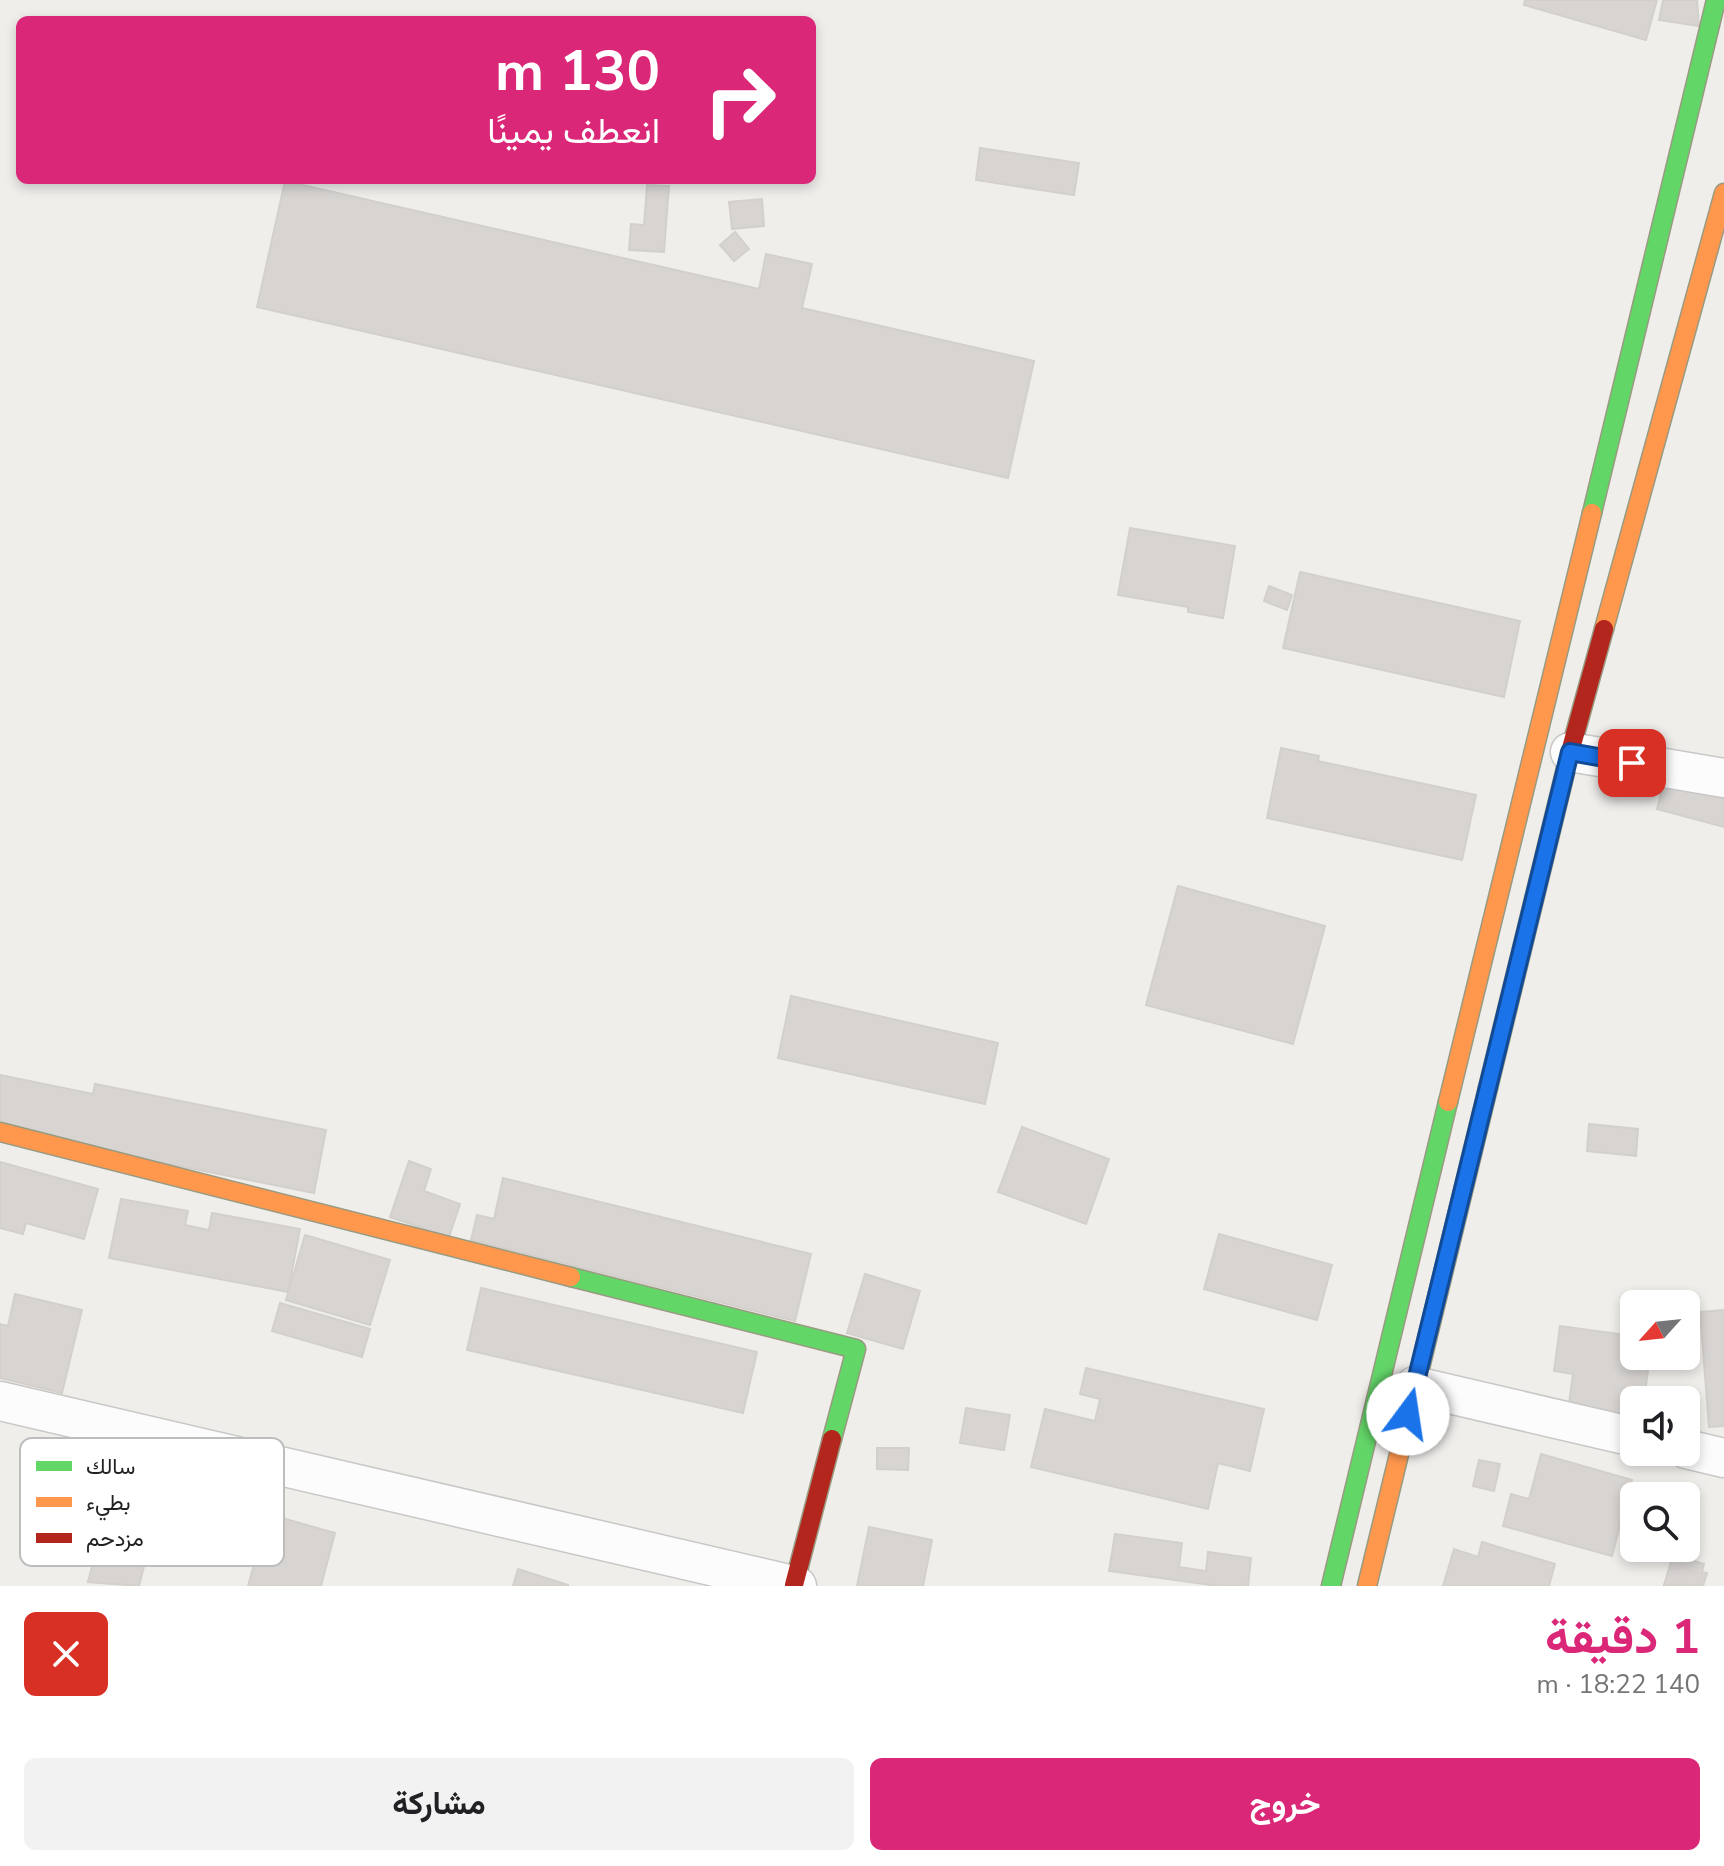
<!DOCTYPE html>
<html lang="ar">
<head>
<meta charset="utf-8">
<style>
  :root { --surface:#fff; --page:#f2f2f2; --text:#202124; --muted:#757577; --accent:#db2777 }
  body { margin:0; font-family:"Nunito Sans",Vazirmatn,sans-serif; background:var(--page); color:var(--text); direction:rtl; height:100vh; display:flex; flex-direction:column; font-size:30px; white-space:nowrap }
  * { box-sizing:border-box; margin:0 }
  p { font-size:26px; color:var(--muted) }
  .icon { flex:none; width:44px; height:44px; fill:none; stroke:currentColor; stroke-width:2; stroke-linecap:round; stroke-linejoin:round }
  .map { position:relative; height:1586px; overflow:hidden; direction:ltr }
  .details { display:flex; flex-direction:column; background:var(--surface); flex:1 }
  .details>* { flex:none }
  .top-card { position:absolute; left:16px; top:16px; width:800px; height:168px; border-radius:12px; box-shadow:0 4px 12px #0003; direction:rtl; background:#db2777; color:#fff; overflow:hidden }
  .needle { width:52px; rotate:243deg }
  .tools { position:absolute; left:1620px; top:1290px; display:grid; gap:16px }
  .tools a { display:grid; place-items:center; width:80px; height:80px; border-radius:12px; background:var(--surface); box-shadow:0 4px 12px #0003; font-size:40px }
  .pin { position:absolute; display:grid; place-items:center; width:68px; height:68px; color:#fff; margin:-34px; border-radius:16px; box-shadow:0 4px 12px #0006 }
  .me { position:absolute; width:88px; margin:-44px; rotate:14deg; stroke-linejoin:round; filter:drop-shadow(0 0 6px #0008) }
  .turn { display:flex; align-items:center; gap:28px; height:168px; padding:0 24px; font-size:36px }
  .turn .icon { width:104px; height:104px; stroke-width:2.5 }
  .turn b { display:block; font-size:56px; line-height:68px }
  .round { display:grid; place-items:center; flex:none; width:84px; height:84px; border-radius:12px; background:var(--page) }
  .overview { display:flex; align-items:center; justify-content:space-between; height:136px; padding:0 24px }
  h1 { font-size:48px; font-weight:700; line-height:60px; color:var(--accent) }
  .primary-button { display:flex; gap:16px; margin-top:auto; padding:16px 24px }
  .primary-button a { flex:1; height:92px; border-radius:12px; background:var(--accent); color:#fff; font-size:32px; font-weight:700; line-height:92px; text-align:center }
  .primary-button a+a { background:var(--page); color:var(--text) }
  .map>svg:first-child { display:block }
  .building { fill:#d7d4d2; stroke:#d3d0cc; stroke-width:2 }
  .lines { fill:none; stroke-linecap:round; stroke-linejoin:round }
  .street-casing { stroke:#c9c8c7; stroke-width:41 }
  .fast-casing { stroke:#999a82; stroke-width:21 }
  .slow-casing { stroke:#999a82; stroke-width:21 }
  .jam-casing { stroke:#999a82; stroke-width:21 }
  .street { stroke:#fdfcfc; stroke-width:38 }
  .fast { stroke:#63d668; stroke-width:18 }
  .slow { stroke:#ff974d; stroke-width:18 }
  .jam { stroke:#b3261e; stroke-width:18 }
  .route-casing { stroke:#114b97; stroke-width:20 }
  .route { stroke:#1a73e8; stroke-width:14 }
  .key { fill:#fff; stroke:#bdbdbd; stroke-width:2 }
  .key-label { font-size:22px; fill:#222 }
</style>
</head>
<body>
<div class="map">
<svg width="1724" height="1586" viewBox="0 0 1724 1586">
  <rect width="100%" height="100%" fill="#f0eeeb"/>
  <path class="building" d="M 1525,0 L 1657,0 L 1646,40 L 1524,5 Z
    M 1663,0 L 1697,0 L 1699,26 L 1659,20 Z
    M 980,148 L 1079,163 L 1074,195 L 976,180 Z
    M 285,181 L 759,289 L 766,254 L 812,264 L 802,308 L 1034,361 L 1008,478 L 257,307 Z
    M 647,185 L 669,186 L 664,252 L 629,250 L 631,224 L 644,225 Z
    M 762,199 L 764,226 L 732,229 L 729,202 Z
    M 735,232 L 749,249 L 734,261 L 720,245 Z
    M 1130,528 L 1235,546 L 1223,618 L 1188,612 L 1188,607 L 1118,595 Z
    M 1300,572 L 1520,621 L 1504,697 L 1283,648 Z
    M 1269,586 L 1292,595 L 1287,610 L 1264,601 Z
    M 1281,748 L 1319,756 L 1318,761 L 1476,795 L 1462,860 L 1267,818 Z
    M 1664,782 L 1724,798 L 1724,827 L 1657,809 Z
    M 1178,886 L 1325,926 L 1293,1044 L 1146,1005 Z
    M 791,996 L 998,1043 L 985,1104 L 778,1058 Z
    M 0,1075 L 93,1094 L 95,1084 L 326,1130 L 314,1193 L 0,1130 Z
    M 1589,1124 L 1638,1129 L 1636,1156 L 1587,1151 Z
    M 1022,1127 L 1109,1159 L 1086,1224 L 998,1192 Z
    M 409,1161 L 431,1169 L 424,1191 L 460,1204 L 449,1237 L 390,1217 Z
    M 0,1162 L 98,1189 L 84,1239 L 26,1223 L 23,1234 L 0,1228 Z
    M 503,1178 L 811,1254 L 795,1321 L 471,1240 L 477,1215 L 494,1219 Z
    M 121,1199 L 188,1211 L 185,1225 L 209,1230 L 212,1213 L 300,1229 L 288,1292 L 109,1258 Z
    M 1219,1234 L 1332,1265 L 1317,1320 L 1204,1289 Z
    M 305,1235 L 390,1260 L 370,1325 L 286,1300 Z
    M 865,1274 L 920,1291 L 903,1349 L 847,1333 Z
    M 481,1288 L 757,1352 L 743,1413 L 467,1350 Z
    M 15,1294 L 82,1310 L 62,1393 L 0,1378 L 0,1324 L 8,1326 Z
    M 280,1303 L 370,1329 L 362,1357 L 272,1331 Z
    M 1724,1310 L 1724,1426 L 1709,1427 L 1700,1312 Z
    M 1560,1326 L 1634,1336 L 1634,1356 L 1650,1356 L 1644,1400 L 1634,1400 L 1634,1429 L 1567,1419 L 1573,1374 L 1554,1371 Z
    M 1086,1368 L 1264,1409 L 1250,1471 L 1218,1463 L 1208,1509 L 1031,1467 L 1045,1409 L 1095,1421 L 1100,1399 L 1080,1394 Z
    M 966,1408 L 1010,1415 L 1004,1450 L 960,1443 Z
    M 877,1448 L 909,1448 L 908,1470 L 877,1469 Z
    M 1541,1454 L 1632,1480 L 1612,1556 L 1503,1526 L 1511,1494 L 1529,1499 Z
    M 1479,1460 L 1500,1464 L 1494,1491 L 1473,1486 Z
    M 118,1469 L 166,1481 L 139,1586 L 88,1582 L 94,1558 L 50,1547 L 59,1513 L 104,1525 Z
    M 268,1514 L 335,1533 L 321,1586 L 248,1586 Z
    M 869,1527 L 932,1540 L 923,1586 L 857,1586 Z
    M 1115,1534 L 1182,1543 L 1179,1567 L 1206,1571 L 1208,1552 L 1251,1558 L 1248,1586 L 1218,1586 L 1109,1571 Z
    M 1482,1542 L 1555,1564 L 1549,1586 L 1443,1586 L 1454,1549 L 1478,1557 Z
    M 1673,1555 L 1704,1564 L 1702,1572 L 1707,1573 L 1703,1586 L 1664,1585 Z
    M 518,1569 L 568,1585 L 568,1586 L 513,1586 Z"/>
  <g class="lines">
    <defs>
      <path id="street" d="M 1570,752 L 1724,778
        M 1415,1386 L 1634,1437
        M 0,1401 L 797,1586
        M 1686,1449 L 1724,1458"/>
      <path id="fast" d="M 1592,513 L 1716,0
        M 571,1277 L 856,1349 L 832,1439
        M 1331,1586 L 1448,1102"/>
      <path id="slow" d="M 1604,629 L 1724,193
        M 1448,1102 L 1592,513
        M 0,1132 L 571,1277
        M 1367,1586 L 1488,1088"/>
      <path id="jam" d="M 1488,1088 L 1570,752 L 1604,629
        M 794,1585 L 832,1439"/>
    </defs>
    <use href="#street" class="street-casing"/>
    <use href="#fast" class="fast-casing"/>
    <use href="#slow" class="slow-casing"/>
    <use href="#jam" class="jam-casing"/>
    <use href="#street" class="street"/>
    <use href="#fast" class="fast"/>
    <use href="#slow" class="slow"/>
    <use href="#jam" class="jam"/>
  </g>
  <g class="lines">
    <defs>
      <path id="route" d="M 1408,1414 L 1570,752 L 1632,763"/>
    </defs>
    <use href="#route" class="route-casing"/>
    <use href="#route" class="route"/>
  </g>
  <rect x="20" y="1438" width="264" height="128" rx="12" class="key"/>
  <rect x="36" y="1461" width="36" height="10" fill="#63d668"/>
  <rect x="36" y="1497" width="36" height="10" fill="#ff974d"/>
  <rect x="36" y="1533" width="36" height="10" fill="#b3261e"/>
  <g class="key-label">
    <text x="86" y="1474">سالك</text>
    <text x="86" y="1510">بطيء</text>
    <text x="86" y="1546">مزدحم</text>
  </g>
</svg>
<div class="tools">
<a><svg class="needle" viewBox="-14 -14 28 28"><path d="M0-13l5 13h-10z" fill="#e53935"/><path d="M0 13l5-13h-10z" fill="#757577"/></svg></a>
<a><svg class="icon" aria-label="sound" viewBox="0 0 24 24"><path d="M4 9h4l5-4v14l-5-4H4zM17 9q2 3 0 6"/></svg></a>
<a><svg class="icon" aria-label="search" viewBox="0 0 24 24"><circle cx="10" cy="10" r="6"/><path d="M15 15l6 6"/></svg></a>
</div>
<div class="pin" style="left:1632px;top:763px;background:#d93025"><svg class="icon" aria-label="arrive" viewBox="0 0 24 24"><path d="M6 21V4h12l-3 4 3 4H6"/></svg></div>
<svg class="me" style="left:1408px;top:1414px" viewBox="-20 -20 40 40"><circle r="19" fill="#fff"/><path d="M0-13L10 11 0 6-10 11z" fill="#1a73e8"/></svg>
<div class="top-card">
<div class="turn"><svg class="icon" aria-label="right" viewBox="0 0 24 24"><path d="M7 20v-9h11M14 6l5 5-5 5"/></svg><div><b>130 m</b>انعطف يمينًا</div></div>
</div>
</div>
<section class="details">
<div class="overview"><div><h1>1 دقيقة</h1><p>140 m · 18:22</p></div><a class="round" style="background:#d93025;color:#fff"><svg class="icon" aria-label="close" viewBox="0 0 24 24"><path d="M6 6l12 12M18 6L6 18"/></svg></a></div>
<div class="primary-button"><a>خروج</a><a>مشاركة</a></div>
</section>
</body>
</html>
